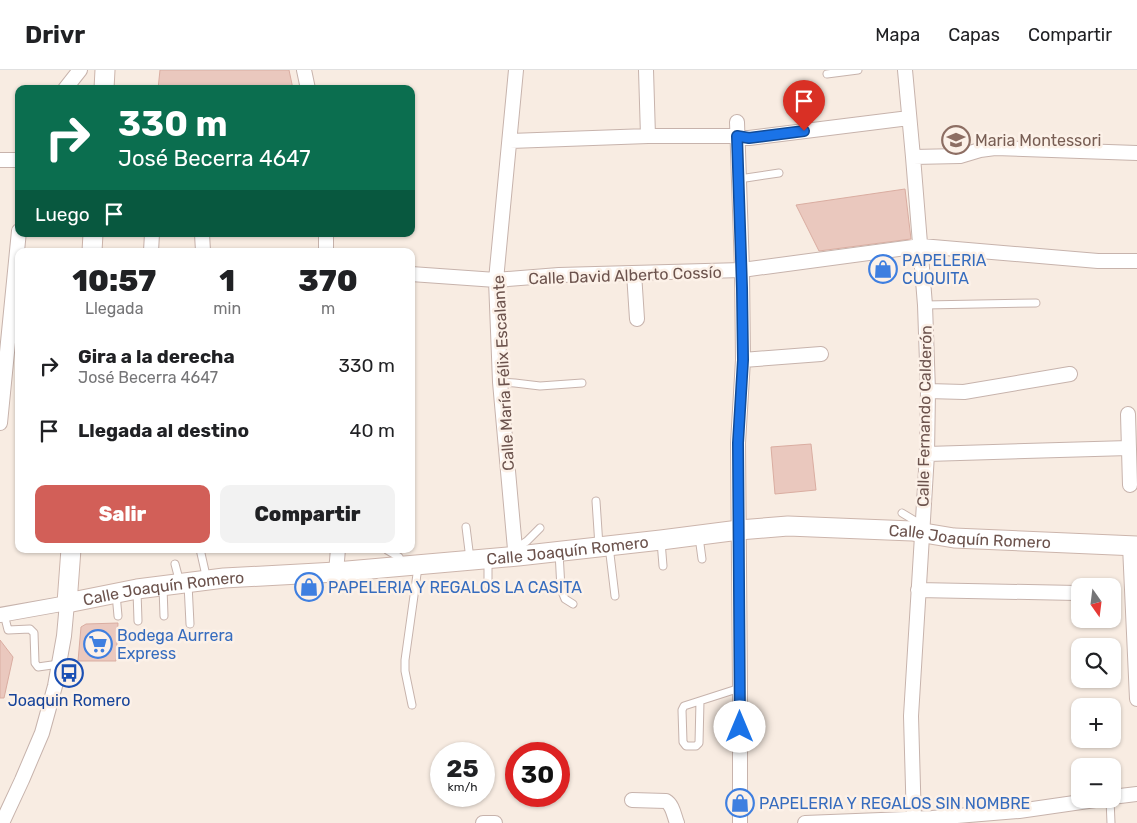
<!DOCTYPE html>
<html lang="es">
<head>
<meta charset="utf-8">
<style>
  :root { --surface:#fff; --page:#f2f2f2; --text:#202124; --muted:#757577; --line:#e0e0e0; --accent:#d25f58 }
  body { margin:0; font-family:Rubik,sans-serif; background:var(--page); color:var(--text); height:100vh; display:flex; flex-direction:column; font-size:19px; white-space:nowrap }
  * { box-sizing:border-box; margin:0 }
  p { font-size:16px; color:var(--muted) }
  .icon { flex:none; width:28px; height:28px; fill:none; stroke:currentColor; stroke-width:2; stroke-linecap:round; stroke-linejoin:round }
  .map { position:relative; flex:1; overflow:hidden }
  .panel { position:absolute; left:15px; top:178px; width:400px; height:305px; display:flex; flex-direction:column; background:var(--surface); border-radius:10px; box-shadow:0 1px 4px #0004 }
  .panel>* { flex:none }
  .banner { position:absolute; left:15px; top:15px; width:400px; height:152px; border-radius:10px; box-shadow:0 1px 4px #0004; background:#0b6e4f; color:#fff; overflow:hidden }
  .needle { width:32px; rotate:166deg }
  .buttons { position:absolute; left:1071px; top:508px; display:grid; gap:10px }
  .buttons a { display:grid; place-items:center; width:50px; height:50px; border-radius:10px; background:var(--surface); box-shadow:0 1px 4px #0004; font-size:25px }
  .speed { position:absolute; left:430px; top:672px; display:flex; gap:10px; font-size:25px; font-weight:700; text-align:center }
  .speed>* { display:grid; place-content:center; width:65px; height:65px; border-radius:50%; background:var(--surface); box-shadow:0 1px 4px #0004; line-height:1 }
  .speed small { font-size:12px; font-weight:400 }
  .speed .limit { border:8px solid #d22; background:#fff; color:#111 }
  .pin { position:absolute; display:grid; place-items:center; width:42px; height:42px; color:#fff; margin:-51px -21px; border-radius:50% 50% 50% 0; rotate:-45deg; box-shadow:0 0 5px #0007 }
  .pin .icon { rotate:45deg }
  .me { position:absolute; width:55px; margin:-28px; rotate:0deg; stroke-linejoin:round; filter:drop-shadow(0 0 4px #0008) }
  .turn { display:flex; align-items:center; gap:18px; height:105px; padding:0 20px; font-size:22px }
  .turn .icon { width:65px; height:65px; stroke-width:2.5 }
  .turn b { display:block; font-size:35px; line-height:42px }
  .then { display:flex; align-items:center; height:48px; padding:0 20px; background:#0003; gap:10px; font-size:19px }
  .eta { display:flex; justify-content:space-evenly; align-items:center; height:85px; text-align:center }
  .eta b { font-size:30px; font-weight:800; line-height:35px }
  .button { display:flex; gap:10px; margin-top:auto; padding:10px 20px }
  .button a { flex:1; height:58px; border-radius:10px; background:var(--accent); color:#fff; font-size:20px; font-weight:800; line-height:58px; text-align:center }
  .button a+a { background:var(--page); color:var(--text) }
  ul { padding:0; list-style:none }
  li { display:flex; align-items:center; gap:15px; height:65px; padding:0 20px }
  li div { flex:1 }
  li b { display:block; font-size:19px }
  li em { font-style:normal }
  header { display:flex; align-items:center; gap:30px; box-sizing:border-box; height:70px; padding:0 25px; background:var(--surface); border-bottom:1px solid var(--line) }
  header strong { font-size:24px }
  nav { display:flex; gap:28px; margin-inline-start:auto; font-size:18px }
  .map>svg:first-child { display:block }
  .building { fill:#eac8be; stroke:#daada1 }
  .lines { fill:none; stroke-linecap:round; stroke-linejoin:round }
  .lane-casing { stroke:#c7b3ac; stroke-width:9 }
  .street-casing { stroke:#c7b3ac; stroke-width:16 }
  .secondary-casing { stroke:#ccb5ac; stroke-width:21 }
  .lane { stroke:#fff; stroke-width:7 }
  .street { stroke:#fff; stroke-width:14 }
  .secondary { stroke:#fff; stroke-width:19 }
  .route-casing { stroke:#114b97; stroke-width:12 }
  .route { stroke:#1a73e8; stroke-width:9 }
  .labels { text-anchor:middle; stroke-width:5; stroke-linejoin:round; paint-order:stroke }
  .education-label { font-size:16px; fill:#785e54; stroke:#fcf1e8; text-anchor:start }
  .shop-label { font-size:16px; fill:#366cbe; stroke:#fcf1e8; text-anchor:start }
  .street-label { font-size:16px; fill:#6c534d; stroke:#fcf1e8 }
  .transit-label { font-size:16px; fill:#164399; stroke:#fcf1e8 }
</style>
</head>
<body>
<header>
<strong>Drivr</strong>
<nav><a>Mapa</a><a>Capas</a><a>Compartir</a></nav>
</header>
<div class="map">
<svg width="1137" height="753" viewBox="0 0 1137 753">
  <rect width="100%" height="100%" fill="#f8ece2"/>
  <path class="building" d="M 160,0 L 289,0 L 293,19 L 158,19 Z
    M 905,119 L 911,169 L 819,181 L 796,135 Z
    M 811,374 L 816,420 L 775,424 L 771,377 Z
    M 118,553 L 116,591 L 78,591 L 81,557 L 86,554 Z
    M 0,570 L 13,587 L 4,628 L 0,628 Z"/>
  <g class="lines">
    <defs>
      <path id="lane" d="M 827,4 L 858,0
        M 739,109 L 779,103
        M 925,235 L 1036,233
        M 500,312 L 515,313 L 540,316 L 582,313
        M 596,431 L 599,476
        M 902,443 L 922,455
        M 466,457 L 470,489
        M 699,467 L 702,489
        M 661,471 L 663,496
        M 609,476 L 615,526
        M 200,479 L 207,510
        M 515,479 L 527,471 L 540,458
        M 387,480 L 399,487 L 402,494
        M 559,482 L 561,519 L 565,529 L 573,534
        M 488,490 L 488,515
        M 175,494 L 180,513
        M 188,514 L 190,554
        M 163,517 L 164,546
        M 137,521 L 138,551
        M 116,524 L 118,546
        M 4,544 L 8,560 L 30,559 L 34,563 L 35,593 L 38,597 L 59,594
        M 700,631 L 699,673 L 696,676 L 686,676 L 683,672 L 682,640 L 684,636 L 740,618
        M 412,635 L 405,601 L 405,590 L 418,497
        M 1110,729 L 1111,753"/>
      <path id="street" d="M 304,0 L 308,19
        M 516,0 L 496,210 L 500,312 L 515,479 L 518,486
        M 646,0 L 648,66
        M 905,0 L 913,87 L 925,235 L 928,321 L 927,384 L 911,646 L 914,753
        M 65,19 L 80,0
        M 737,52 L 742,200 L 743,290 L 738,373 L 740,618 L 740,753
        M 510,71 L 648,66 L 737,66 L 749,68 L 909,48
        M 913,87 L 960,86 L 980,80 L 995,78 L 1137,83
        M 0,90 L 19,90
        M 202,164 L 203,181
        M 326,164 L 326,181
        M 151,181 L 152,164
        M 634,203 L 637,249
        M 411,204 L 496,210 L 559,205 L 742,200 L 921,176 L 1098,191 L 1137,191
        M 743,290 L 821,284
        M 928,321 L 964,322 L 1070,304
        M 1128,344 L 1130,415
        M 0,353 L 19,161
        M 927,384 L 1129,378
        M 1130,476 L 1137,629
        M 336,502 L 338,479
        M 918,520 L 1077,523
        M 0,545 L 67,533 L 64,566 L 55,616 L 42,663 L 22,710 L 2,753
        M 1112,727 L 1137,724
        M 632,730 L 666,731 C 673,735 674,746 677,753
        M 483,753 L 495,753
        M 805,753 L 932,748 L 1019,741 L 1102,729"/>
      <g id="secondary">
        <path d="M 104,19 L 105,0"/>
        <path d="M 92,181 L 93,164"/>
        <path id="s1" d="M 71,479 L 67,533 L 137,519 L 224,508 L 336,502 L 518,486 L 661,470 L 739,460 L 788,456 L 912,461 L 954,468 L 1137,476"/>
      </g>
    </defs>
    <use href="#lane" class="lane-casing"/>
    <use href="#street" class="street-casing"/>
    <use href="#secondary" class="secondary-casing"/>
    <use href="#lane" class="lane"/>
    <use href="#street" class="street"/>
    <use href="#secondary" class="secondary"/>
  </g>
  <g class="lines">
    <defs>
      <path id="route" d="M 740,657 L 738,373 L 743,290 L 742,218 L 737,66 L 749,68 L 804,61"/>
    </defs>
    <use href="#route" class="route-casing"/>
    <use href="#route" class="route"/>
  </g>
  <defs>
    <symbol id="school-ring" viewBox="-11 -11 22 22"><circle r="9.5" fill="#fcf1e8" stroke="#8d6e63" stroke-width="1.5"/><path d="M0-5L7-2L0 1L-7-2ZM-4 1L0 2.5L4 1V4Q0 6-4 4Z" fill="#8d6e63"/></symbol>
    <symbol id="shop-ring" viewBox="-11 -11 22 22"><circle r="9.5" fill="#fcf1e8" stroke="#3f7fe0" stroke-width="1.5"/><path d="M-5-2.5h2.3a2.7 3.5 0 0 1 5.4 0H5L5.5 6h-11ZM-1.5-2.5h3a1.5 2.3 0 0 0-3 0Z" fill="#3f7fe0"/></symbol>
    <symbol id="supermarket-ring" viewBox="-11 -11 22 22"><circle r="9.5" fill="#fcf1e8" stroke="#3f7fe0" stroke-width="1.5"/><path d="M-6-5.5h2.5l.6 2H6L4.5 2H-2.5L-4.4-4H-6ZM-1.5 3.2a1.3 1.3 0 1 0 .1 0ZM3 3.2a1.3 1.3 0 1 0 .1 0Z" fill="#3f7fe0"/></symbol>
    <symbol id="bus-ring" viewBox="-11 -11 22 22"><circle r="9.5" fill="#fcf1e8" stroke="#1a4fb4" stroke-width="1.5"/><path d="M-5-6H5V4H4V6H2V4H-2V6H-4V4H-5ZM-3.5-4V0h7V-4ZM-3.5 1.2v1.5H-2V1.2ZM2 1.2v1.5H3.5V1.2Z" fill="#1a4fb4"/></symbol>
  </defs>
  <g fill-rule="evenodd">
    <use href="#school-ring" x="940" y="54" width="32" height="32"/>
    <use href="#shop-ring" x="867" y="183" width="32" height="32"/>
    <use href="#shop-ring" x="293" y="501" width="32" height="32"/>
    <use href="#supermarket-ring" x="82" y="558" width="32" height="32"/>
    <use href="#bus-ring" x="53" y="587" width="32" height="32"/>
    <use href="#shop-ring" x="724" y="717" width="32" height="32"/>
  </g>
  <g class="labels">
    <g class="education-label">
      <text x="975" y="76">Maria Montessori</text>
    </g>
    <g class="shop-label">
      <text x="902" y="196">PAPELERIA<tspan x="902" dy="18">CUQUITA</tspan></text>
      <text x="328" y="523">PAPELERIA Y REGALOS LA CASITA</text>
      <text x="117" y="571">Bodega Aurrera<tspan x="117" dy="18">Express</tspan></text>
      <text x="759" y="739">PAPELERIA Y REGALOS SIN NOMBRE</text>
    </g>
    <g class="street-label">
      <text transform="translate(625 205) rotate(-2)" y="6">Calle David Alberto Cossío</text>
      <text transform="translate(503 303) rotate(-93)" y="6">Calle María Félix Escalante</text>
      <text transform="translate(924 346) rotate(-89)" y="6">Calle Fernando Calderón</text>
      <text dy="6" stroke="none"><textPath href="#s1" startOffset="962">Calle Joaquín Romero</textPath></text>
      <text dy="6" stroke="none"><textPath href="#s1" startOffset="558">Calle Joaquín Romero</textPath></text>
      <text dy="6" stroke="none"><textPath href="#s1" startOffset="152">Calle Joaquín Romero</textPath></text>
    </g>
    <g class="transit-label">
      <text x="69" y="636">Joaquin Romero</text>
    </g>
  </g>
</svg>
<div class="buttons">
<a><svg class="needle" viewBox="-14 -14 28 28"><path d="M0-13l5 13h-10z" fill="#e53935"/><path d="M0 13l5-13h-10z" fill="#757577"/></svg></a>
<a><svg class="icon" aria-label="search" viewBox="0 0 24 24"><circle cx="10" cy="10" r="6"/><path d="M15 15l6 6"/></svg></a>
<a>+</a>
<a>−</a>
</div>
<div class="speed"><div>25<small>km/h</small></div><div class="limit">30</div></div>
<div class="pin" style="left:804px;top:61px;background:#d93025"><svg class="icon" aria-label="arrive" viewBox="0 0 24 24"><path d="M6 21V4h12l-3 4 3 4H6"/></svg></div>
<svg class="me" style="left:740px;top:657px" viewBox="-20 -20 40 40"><circle r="19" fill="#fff"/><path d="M0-13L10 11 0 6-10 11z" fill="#1a73e8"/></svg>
<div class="banner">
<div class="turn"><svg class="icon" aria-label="right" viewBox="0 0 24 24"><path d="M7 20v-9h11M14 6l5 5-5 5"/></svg><div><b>330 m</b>José Becerra 4647</div></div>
<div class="then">Luego<svg class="icon" aria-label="arrive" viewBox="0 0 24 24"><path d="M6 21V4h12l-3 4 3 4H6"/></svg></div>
</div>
<section class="panel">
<div class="eta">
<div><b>10:57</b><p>Llegada</p></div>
<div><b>1</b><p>min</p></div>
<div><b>370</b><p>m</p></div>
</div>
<ul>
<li><svg class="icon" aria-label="right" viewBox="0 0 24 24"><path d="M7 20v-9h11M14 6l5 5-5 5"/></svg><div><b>Gira a la derecha</b><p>José Becerra 4647</p></div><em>330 m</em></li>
<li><svg class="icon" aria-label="arrive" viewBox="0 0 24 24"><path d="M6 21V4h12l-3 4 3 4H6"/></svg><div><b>Llegada al destino</b></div><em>40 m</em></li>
</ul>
<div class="button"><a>Salir</a><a>Compartir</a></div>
</section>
</div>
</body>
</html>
